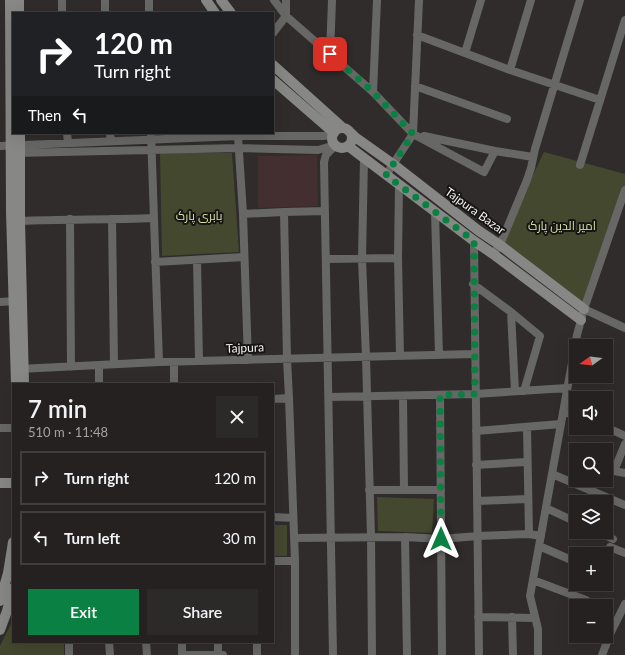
<!DOCTYPE html>
<html lang="en">
<head>
<meta charset="utf-8">
<style>
  :root { --surface:#242120; --page:#2c2929; --text:#f1f3f6; --muted:#a3a3a5; --line:#413e3e; --accent:#0b8043 }
  body { margin:0; font-family:Lato,Cairo,sans-serif; background:var(--page); color:var(--text); height:100vh; display:flex; flex-direction:column; font-size:15px; white-space:nowrap }
  * { box-sizing:border-box; margin:0 }
  p { font-size:13px; color:var(--muted) }
  .icon { flex:none; width:22px; height:22px; fill:none; stroke:currentColor; stroke-width:2; stroke-linecap:round; stroke-linejoin:round }
  .map { position:relative; flex:1; overflow:hidden }
  .details { position:absolute; left:12px; top:383px; width:262px; height:260px; display:flex; flex-direction:column; background:var(--surface); border-radius:0px; box-shadow:0 4px 16px #0002,0 0 0 1px var(--line) }
  .details>* { flex:none }
  .guide { position:absolute; left:12px; top:12px; width:262px; height:122px; border-radius:0px; box-shadow:0 4px 16px #0002,0 0 0 1px var(--line); background:#202124; color:#fff; overflow:hidden }
  .needle { width:26px; rotate:255deg }
  .controls { position:absolute; left:569px; top:339px; display:grid; gap:8px }
  .controls a { display:grid; place-items:center; width:44px; height:44px; border-radius:0px; background:var(--surface); box-shadow:0 4px 16px #0002,0 0 0 1px var(--line); font-size:20px }
  .pin { position:absolute; display:grid; place-items:center; width:34px; height:34px; color:#fff; margin:-17px; border-radius:8px; box-shadow:0 2px 6px #0006 }
  .me { position:absolute; width:44px; margin:-22px; rotate:0deg; stroke-linejoin:round; filter:drop-shadow(0 0 3px #0008) }
  .turn { display:flex; align-items:center; gap:14px; height:84px; padding:0 16px; font-size:18px }
  .turn .icon { width:52px; height:52px; stroke-width:2.5 }
  .turn b { display:block; font-size:28px; line-height:34px }
  .then { display:flex; align-items:center; height:38px; padding:0 16px; background:#0003; gap:8px; font-size:15px }
  .round { display:grid; place-items:center; flex:none; width:42px; height:42px; border-radius:0px; background:var(--page) }
  .summary { display:flex; align-items:center; justify-content:space-between; height:68px; padding:0 16px }
  h1 { font-size:24px; font-weight:600; line-height:30px }
  .cta { display:flex; gap:8px; margin-top:auto; padding:8px 16px }
  .cta a { flex:1; height:46px; border-radius:0px; background:var(--accent); color:#fff; font-size:16px; font-weight:600; line-height:46px; text-align:center }
  .cta a+a { background:var(--page); color:var(--text) }
  ul { padding:0; list-style:none }
  li { display:flex; align-items:center; gap:12px; height:54px; margin:0 8px 6px; padding:0 8px; border:2px solid var(--line); border-radius:0px }
  li div { flex:1 }
  li b { display:block; font-size:15px }
  li em { font-style:normal }
  .map>svg:first-child { display:block }
  .education { fill:#432e30 }
  .green { fill:#44482e }
  .lines { fill:none; stroke-linecap:round; stroke-linejoin:round }
  .street { stroke:#676766; stroke-width:8 }
  .secondary { stroke:#878886; stroke-width:10 }
  .route { stroke:#0b8043; stroke-width:7; stroke-dasharray:0 12.6 }
  .labels { text-anchor:middle; stroke-width:4; stroke-linejoin:round; paint-order:stroke }
  .street-label { font-size:12px; fill:#f4f2f1; stroke:#161514 }
  .park-label { font-size:12px; fill:#d7e2a2; stroke:#161514 }
</style>
</head>
<body>
<div class="map">
<svg width="625" height="655" viewBox="0 0 625 655">
  <rect width="100%" height="100%" fill="#302c2b"/>
  <path class="education" d="M 317,155 L 318,206 L 258,208 L 258,156 Z"/>
  <path class="green" d="M 544,152 L 625,174 L 625,190 L 584,309 L 500,245 Z
    M 160,153 L 232,153 L 239,252 L 162,256 Z
    M 377,497 L 434,499 L 432,533 L 378,531 Z
    M 273,525 L 287,525 L 287,556 L 273,556 Z
    M 13,620 L 13,642 L 64,642 L 64,655 L 0,655 L 0,646 Z"/>
  <g class="lines">
    <path class="street" d="M 62,0 L 62,13
      M 105,0 L 105,13
      M 149,0 L 149,13
      M 274,0 L 286,16 L 373,92 L 413,134 L 484,172 L 495,151
      M 273,33 L 286,16 L 286,0
      M 417,35 L 510,70 L 600,100
      M 465,53 L 481,0
      M 330,54 L 332,0
      M 510,70 L 531,0
      M 415,86 L 507,119
      M 373,92 L 377,0
      M 67,133 L 68,143
      M 110,133 L 111,141
      M 151,133 L 159,362
      M 238,136 L 243,214 L 248,360
      M 424,136 L 495,151 L 533,157
      M 0,146 L 238,136 L 323,136 L 333,135
      M 15,153 L 239,148 L 318,150 L 335,145
      M 364,158 L 362,259 L 366,357 L 371,536 L 372,655
      M 580,165 L 625,20
      M 386,175 L 413,134 L 419,0
      M 399,185 L 398,258 L 400,356
      M 284,212 L 287,359 L 289,398 L 295,561 L 295,655
      M 435,212 L 439,355
      M 243,214 L 284,212 L 324,211
      M 70,219 L 71,367
      M 112,219 L 114,364
      M 20,221 C 65,219 109,220 153,218
      M 474,241 L 479,655
      M 493,254 L 500,245 L 527,180 L 531,168 L 535,149 L 580,0
      M 326,259 L 398,258
      M 197,260 L 199,361
      M 155,262 L 244,257
      M 473,284 L 511,312 L 515,391
      M 0,302 L 14,301
      M 584,309 L 625,328
      M 511,312 L 540,336 L 524,391
      M 174,362 L 174,384
      M 99,365 L 99,384
      M 19,369 L 159,362 L 474,354
      M 440,395 L 442,655
      M 403,396 L 404,490
      M 329,397 L 475,394 L 567,388
      M 273,399 L 289,398
      M 563,412 L 576,415
      M 527,427 L 529,534
      M 606,427 L 625,436
      M 0,428 L 13,428
      M 476,431 L 561,424
      M 625,444 L 614,471 L 625,473
      M 476,465 L 527,462
      M 552,474 L 625,505
      M 369,490 L 441,490
      M 477,501 L 528,499
      M 546,508 L 576,522
      M 273,517 L 293,518
      M 598,532 L 613,539
      M 405,537 L 407,655
      M 294,538 L 405,537 L 441,539 L 478,536 L 529,534 L 541,536
      M 539,546 L 576,562
      M 610,547 L 625,553
      M 273,561 L 295,561
      M 533,580 L 586,600
      M 478,617 L 535,618
      M 512,617 L 513,655
      M 109,642 L 110,655
      M 146,642 L 147,655
      M 218,642 L 218,655
      M 257,642 L 257,655
      M 69,655 L 69,642
      M 182,655 L 223,655
      M 182,655 L 182,642
      M 333,655 L 324,162 L 326,155 L 336,145
      M 538,655 L 538,629 L 530,596 L 577,335 L 584,309 L 625,190
      M 602,655 L 611,632 L 625,604"/>
    <path class="secondary" d="M 10,0 L 11,211 L 16,384
      M 19,0 L 19,13
      M 206,0 L 215,13
      M 221,0 L 231,13
      M 273,65 L 343,128
      M 273,80 L 334,133
      M332 138a10 10 0 1 1 20 0a10 10 0 1 1-20 0Z
      M 20,133 L 20,221 L 24,384
      M 351,133 L 355,137 L 393,164 L 479,231 L 500,245 L 584,309
      M 348,146 L 474,241 L 493,254 L 581,320
      M 0,483 L 13,483
      M 0,601 L 8,573 L 13,542
      M 0,630 L 7,611 L 13,588"/>
  </g>
  <g class="lines">
    <path class="route" d="M 330,54 L 373,92 L 413,134 L 386,175 L 474,241 L 475,394 L 440,395 L 441,539"/>
  </g>
  <g class="labels">
    <g class="street-label">
      <text transform="translate(475 211) rotate(36)" y="4">Tajpura Bazar</text>
      <text transform="translate(245 348) rotate(-2)" y="4">Tajpura</text>
    </g>
    <g class="park-label">
      <text x="199" y="220">بابری پارک</text>
      <text x="562" y="230">امیر الدین پارک</text>
    </g>
  </g>
</svg>
<div class="controls">
<a><svg class="needle" viewBox="-14 -14 28 28"><path d="M0-13l5 13h-10z" fill="#e53935"/><path d="M0 13l5-13h-10z" fill="#a3a3a5"/></svg></a>
<a><svg class="icon" aria-label="sound" viewBox="0 0 24 24"><path d="M4 9h4l5-4v14l-5-4H4zM17 9q2 3 0 6"/></svg></a>
<a><svg class="icon" aria-label="search" viewBox="0 0 24 24"><circle cx="10" cy="10" r="6"/><path d="M15 15l6 6"/></svg></a>
<a><svg class="icon" aria-label="layers" viewBox="0 0 24 24"><path d="M12 4l9 5-9 5-9-5zM3 14l9 5 9-5"/></svg></a>
<a>+</a>
<a>−</a>
</div>
<div class="pin" style="left:330px;top:54px;background:#d93025"><svg class="icon" aria-label="arrive" viewBox="0 0 24 24"><path d="M6 21V4h12l-3 4 3 4H6"/></svg></div>
<svg class="me" style="left:441px;top:539px" viewBox="-20 -20 40 40"><path d="M0-17L14 15 0 8-14 15z" fill="#0b8043" stroke="#fff" stroke-width="4"/></svg>
<div class="guide">
<div class="turn"><svg class="icon" aria-label="right" viewBox="0 0 24 24"><path d="M7 20v-9h11M14 6l5 5-5 5"/></svg><div><b>120 m</b>Turn right</div></div>
<div class="then">Then<svg class="icon" aria-label="left" viewBox="0 0 24 24"><path d="M17 20v-9H6M10 6l-5 5 5 5"/></svg></div>
</div>
<section class="details">
<div class="summary"><div><h1>7 min</h1><p>510 m · 11:48</p></div><a class="round"><svg class="icon" aria-label="close" viewBox="0 0 24 24"><path d="M6 6l12 12M18 6L6 18"/></svg></a></div>
<ul>
<li><svg class="icon" aria-label="right" viewBox="0 0 24 24"><path d="M7 20v-9h11M14 6l5 5-5 5"/></svg><div><b>Turn right</b></div><em>120 m</em></li>
<li><svg class="icon" aria-label="left" viewBox="0 0 24 24"><path d="M17 20v-9H6M10 6l-5 5 5 5"/></svg><div><b>Turn left</b></div><em>30 m</em></li>
</ul>
<div class="cta"><a>Exit</a><a>Share</a></div>
</section>
</div>
</body>
</html>
